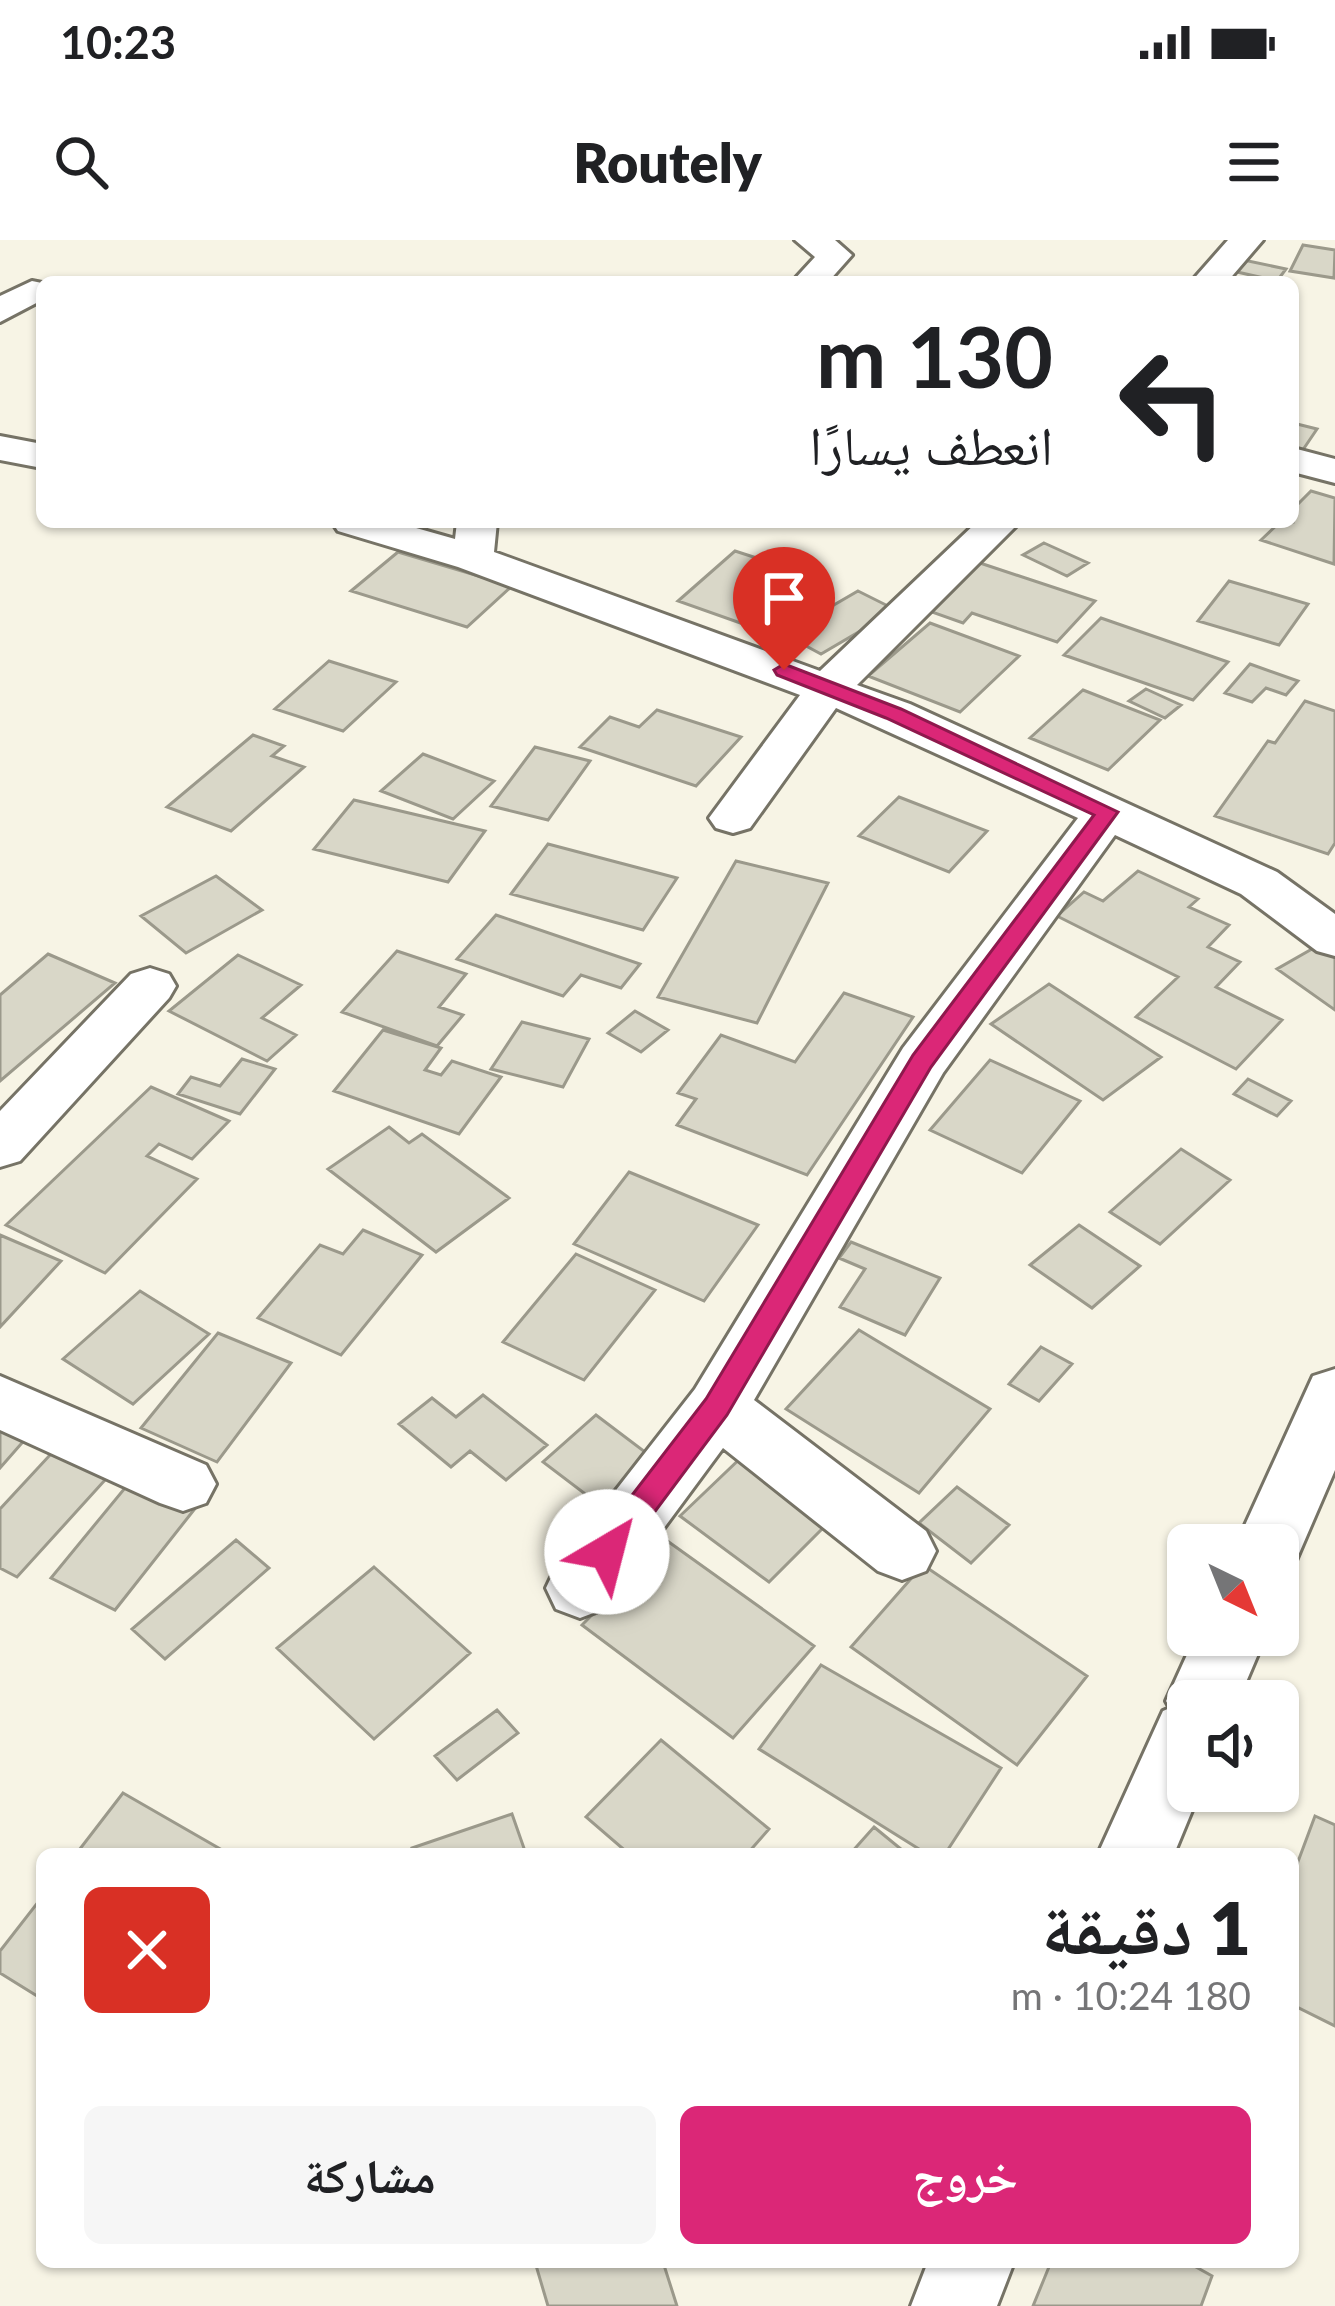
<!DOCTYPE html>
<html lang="ar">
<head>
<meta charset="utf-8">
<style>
  :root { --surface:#fff; --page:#f6f6f6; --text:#202124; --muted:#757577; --accent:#db2777 }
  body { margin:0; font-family:Lato,"Noto Naskh Arabic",sans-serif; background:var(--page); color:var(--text); direction:rtl; height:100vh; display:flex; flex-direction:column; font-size:45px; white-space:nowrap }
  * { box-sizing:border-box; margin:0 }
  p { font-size:39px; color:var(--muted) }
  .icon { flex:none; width:66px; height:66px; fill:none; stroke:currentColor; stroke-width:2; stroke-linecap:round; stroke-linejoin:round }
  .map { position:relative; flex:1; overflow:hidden; direction:ltr }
  .sheet { position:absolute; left:36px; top:1608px; width:1263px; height:420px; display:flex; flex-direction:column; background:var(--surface); border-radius:18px; box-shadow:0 3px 9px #0004; direction:rtl }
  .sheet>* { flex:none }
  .top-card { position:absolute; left:36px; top:36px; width:1263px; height:252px; border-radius:18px; box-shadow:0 3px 9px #0004; direction:rtl; background:#fff; color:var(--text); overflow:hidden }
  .needle { width:78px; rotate:137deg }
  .tools { position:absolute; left:1167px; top:1284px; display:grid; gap:24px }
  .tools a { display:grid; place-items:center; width:132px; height:132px; border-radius:18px; background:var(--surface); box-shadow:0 3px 9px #0004; font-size:60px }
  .pin { position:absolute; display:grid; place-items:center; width:102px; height:102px; color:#fff; margin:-123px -51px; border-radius:50% 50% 50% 0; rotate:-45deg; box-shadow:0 0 12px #0007 }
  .pin .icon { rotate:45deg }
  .me { position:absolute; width:132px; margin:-66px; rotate:37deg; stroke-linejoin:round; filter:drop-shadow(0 0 9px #0008) }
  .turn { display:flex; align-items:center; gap:42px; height:252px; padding:0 48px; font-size:54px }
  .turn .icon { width:156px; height:156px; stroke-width:2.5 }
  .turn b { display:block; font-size:84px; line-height:102px }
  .round { display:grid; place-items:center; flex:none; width:126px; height:126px; border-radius:18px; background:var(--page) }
  .summary { display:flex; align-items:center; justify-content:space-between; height:204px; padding:0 48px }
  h1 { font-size:72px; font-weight:800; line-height:90px }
  .primary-button { display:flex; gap:24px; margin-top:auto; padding:24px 48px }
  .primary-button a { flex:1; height:138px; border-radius:18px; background:var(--accent); color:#fff; font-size:48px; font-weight:800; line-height:138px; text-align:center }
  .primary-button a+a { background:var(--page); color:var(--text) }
  .status { display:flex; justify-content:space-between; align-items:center; height:84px; padding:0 60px; background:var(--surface); direction:ltr }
  .status svg { height:33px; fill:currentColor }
  header { display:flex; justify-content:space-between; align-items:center; height:156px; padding:0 48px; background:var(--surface); font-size:54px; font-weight:800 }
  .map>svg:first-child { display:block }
  .building { fill:#d9d7c8; stroke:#9b998b; stroke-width:3 }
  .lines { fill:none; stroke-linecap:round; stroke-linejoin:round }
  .minor-casing { stroke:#767366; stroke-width:6 }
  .minor { fill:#fff; fill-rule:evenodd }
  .route { fill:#db2777; stroke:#8e194d; stroke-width:3 }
</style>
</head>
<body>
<div class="status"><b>10:23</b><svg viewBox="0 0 49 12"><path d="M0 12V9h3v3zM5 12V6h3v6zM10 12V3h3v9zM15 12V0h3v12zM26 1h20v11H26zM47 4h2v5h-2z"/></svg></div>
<header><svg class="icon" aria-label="menu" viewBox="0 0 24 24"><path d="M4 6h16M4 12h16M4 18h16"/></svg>Routely<svg class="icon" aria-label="search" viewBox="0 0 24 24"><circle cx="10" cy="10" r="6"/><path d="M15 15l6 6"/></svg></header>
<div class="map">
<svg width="1335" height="2066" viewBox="0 0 1335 2066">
  <rect width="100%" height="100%" fill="#f7f4e5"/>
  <path class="building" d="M 1303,5 L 1335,10 L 1334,38 L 1290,31 Z
    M 1234,18 L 1286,29 L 1277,41 L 1224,29 Z
    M 1293,183 L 1317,189 L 1298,217 L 1293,216 Z
    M 1311,251 L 1335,258 L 1334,324 L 1261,300 L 1280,282 L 1293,282 L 1293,269 Z
    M 1044,303 L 1088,323 L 1067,336 L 1023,315 Z
    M 735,311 L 803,333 L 746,385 L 678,361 Z
    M 398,312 L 512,346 L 467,387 L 351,351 Z
    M 980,323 L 1095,361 L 1057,402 L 972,373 L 963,383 L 929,371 Z
    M 1229,341 L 1308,364 L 1279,405 L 1198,381 Z
    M 858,351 L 896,370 L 821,414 L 784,394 Z
    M 1101,378 L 1228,422 L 1193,460 L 1064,415 Z
    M 930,383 L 1019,416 L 960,472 L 868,436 Z
    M 329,421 L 396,442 L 343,491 L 275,469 Z
    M 1250,424 L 1298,441 L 1286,455 L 1266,448 L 1252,462 L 1225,453 Z
    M 1146,449 L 1181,465 L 1165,478 L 1129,461 Z
    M 1083,450 L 1160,480 L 1108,530 L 1030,498 Z
    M 1305,461 L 1335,471 L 1335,603 L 1328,614 L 1215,576 L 1268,501 L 1275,503 Z
    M 657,470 L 741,497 L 696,546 L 580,507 L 610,477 L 639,487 Z
    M 253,495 L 284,506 L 272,516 L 304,527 L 231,591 L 167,567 Z
    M 535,507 L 590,521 L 548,580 L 491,566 Z
    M 423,514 L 494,541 L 453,579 L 381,551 Z
    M 899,557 L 987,591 L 949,632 L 859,596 Z
    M 354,560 L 485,591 L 448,642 L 314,609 Z
    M 548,604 L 677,638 L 643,690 L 511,654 Z
    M 736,621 L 828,643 L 757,783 L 658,757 Z
    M 1138,631 L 1198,659 L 1189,667 L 1229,685 L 1208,707 L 1240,722 L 1216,747 L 1282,780 L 1236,829 L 1136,777 L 1178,737 L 1057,676 L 1084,652 L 1103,661 Z
    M 216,636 L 262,670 L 186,713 L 141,676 Z
    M 496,675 L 640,724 L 621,748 L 581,735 L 563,756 L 457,719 Z
    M 1319,705 L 1335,716 L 1335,770 L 1277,729 Z
    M 397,711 L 466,734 L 439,767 L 463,775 L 437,806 L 342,772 Z
    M 48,714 L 115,743 L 0,841 L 0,755 Z
    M 238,715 L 301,745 L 262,778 L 296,795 L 267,821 L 169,771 Z
    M 1049,744 L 1161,817 L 1103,860 L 991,784 Z
    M 844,753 L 913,777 L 807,935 L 677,885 L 696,859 L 678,853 L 721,795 L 795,822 Z
    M 635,771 L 668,790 L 641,812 L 608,793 Z
    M 522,782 L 589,799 L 563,847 L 491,829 Z
    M 383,790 L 441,808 L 425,830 L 441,835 L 452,821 L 501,837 L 459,894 L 334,851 Z
    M 242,819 L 275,829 L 240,874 L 178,854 L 191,837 L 220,846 Z
    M 990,820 L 1080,861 L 1022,933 L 930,890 Z
    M 1248,839 L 1291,861 L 1277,876 L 1234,854 Z
    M 151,847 L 229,881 L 192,919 L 159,904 L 147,916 L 197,939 L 105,1033 L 6,985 Z
    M 389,887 L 409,903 L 422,894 L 509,958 L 436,1012 L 328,929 Z
    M 1181,909 L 1230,940 L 1160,1004 L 1110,972 Z
    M 629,932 L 758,985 L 704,1061 L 574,1004 Z
    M 1079,985 L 1140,1026 L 1092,1068 L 1030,1025 Z
    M 363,990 L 422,1015 L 341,1115 L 258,1078 L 320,1005 L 343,1014 Z
    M 0,995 L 61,1021 L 0,1087 Z
    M 851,1002 L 940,1038 L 905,1095 L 840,1067 L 865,1029 L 839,1018 Z
    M 576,1014 L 655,1050 L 584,1140 L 503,1102 Z
    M 140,1051 L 209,1094 L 133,1164 L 63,1119 Z
    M 859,1090 L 990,1169 L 919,1253 L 786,1169 Z
    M 218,1093 L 291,1123 L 217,1222 L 141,1188 Z
    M 1041,1107 L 1072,1124 L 1039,1161 L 1009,1144 Z
    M 483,1155 L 547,1205 L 506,1240 L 470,1211 L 451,1227 L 399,1184 L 432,1158 L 456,1177 Z
    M 0,1172 L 35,1188 L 0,1228 Z
    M 596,1175 L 661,1224 L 609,1272 L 543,1222 Z
    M 62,1202 L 115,1229 L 17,1337 L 0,1328 L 0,1269 Z
    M 747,1212 L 836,1275 L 769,1342 L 680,1276 Z
    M 134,1237 L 197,1266 L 115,1370 L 51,1338 Z
    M 957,1247 L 1009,1285 L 971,1323 L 919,1283 Z
    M 236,1300 L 269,1328 L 165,1419 L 132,1389 Z
    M 666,1300 L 814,1406 L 733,1498 L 582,1385 Z
    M 923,1325 L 1087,1436 L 1017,1525 L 851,1407 Z
    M 374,1327 L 470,1413 L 374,1499 L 277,1408 Z
    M 821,1425 L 1001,1528 L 945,1614 L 927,1614 L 759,1509 Z
    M 497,1470 L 518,1493 L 457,1540 L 435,1516 Z
    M 661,1500 L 769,1589 L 747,1614 L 629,1614 L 586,1577 Z
    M 123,1553 L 229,1614 L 76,1614 Z
    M 512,1574 L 526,1614 L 414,1614 L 412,1608 Z
    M 1315,1576 L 1335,1585 L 1335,1786 L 1293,1765 L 1293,1635 Z
    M 874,1587 L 907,1614 L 850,1614 Z
    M 42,1657 L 42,1759 L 0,1733 L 0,1711 Z
    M 535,2022 L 663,2022 L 677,2066 L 548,2066 Z
    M 1051,2022 L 1187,2022 L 1212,2036 L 1201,2066 L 1033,2066 Z"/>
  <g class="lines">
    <defs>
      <path id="minor" d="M 795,0 L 835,0 L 852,15 L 828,42 L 792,42 L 815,17 Z
        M 1228,0 L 1263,0 L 1227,42 L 1191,42 Z
        M 32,41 L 42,43 L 42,60 L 0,82 L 0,56 Z
        M 0,196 L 42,204 L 42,228 L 0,220 Z
        M 1293,208 L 1335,219 L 1335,243 L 1293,232 Z
        M 332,282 L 395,282 L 455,299 L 457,282 L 497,282 L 494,312 L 820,431 L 977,282 L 1020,282 L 857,445 L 910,464 L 1277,632 L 1335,674 L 1335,716 L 1317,711 L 1241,654 L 1115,595 L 943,833 L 754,1160 L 926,1291 L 936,1311 L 926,1331 L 902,1340 L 878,1331 L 723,1208 L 604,1369 L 580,1378 L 556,1369 L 546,1348 L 556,1327 L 695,1149 L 903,808 L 1078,578 L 836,468 L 750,588 L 733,593 L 716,588 L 709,578 L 800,455 L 458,327 L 338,291 Z
        M 150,728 L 169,734 L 176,746 L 169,758 L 20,921 L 0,927 L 0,871 L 131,734 Z
        M 1335,1129 L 1335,1230 L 1294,1325 L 1278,1331 L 1278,1305 L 1236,1305 L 1313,1136 Z
        M 0,1136 L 206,1225 L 216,1244 L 206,1263 L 183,1271 L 160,1263 L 0,1190 Z
        M 1196,1395 L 1266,1395 L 1238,1461 L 1188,1461 L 1188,1551 L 1200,1551 L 1174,1614 L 1098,1614 L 1163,1471 L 1170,1468 L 1166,1461 Z
        M 928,2022 L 1014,2022 L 997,2066 L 911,2066 Z"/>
    </defs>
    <use href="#minor" class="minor-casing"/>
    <use href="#minor" class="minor"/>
  </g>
  <path class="route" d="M 784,424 L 901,469 L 1118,572 L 931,827 L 727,1175 L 618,1321 L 607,1325 L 596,1321 L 592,1312 L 596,1302 L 706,1159 L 913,815 L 1094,575 L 886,478 L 777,435 L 774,430 Z"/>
</svg>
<div class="tools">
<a><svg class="needle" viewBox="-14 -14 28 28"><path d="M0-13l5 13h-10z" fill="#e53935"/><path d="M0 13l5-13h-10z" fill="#757577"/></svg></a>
<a><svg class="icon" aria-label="sound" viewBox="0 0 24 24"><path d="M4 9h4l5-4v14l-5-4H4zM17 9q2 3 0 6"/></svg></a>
</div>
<div class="pin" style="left:784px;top:430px;background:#d93025"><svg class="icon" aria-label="arrive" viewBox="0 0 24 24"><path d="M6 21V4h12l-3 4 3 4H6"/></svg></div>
<svg class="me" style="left:607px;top:1312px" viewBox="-20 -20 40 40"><circle r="19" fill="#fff"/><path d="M0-13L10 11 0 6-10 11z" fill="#db2777"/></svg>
<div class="top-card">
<div class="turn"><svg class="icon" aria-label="left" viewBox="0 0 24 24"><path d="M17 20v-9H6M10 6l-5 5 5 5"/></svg><div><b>130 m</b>انعطف يسارًا</div></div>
</div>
<section class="sheet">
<div class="summary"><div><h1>1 دقيقة</h1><p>180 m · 10:24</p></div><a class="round" style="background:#d93025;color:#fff"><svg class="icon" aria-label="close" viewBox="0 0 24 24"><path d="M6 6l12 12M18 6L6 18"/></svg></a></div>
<div class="primary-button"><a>خروج</a><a>مشاركة</a></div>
</section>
</div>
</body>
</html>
